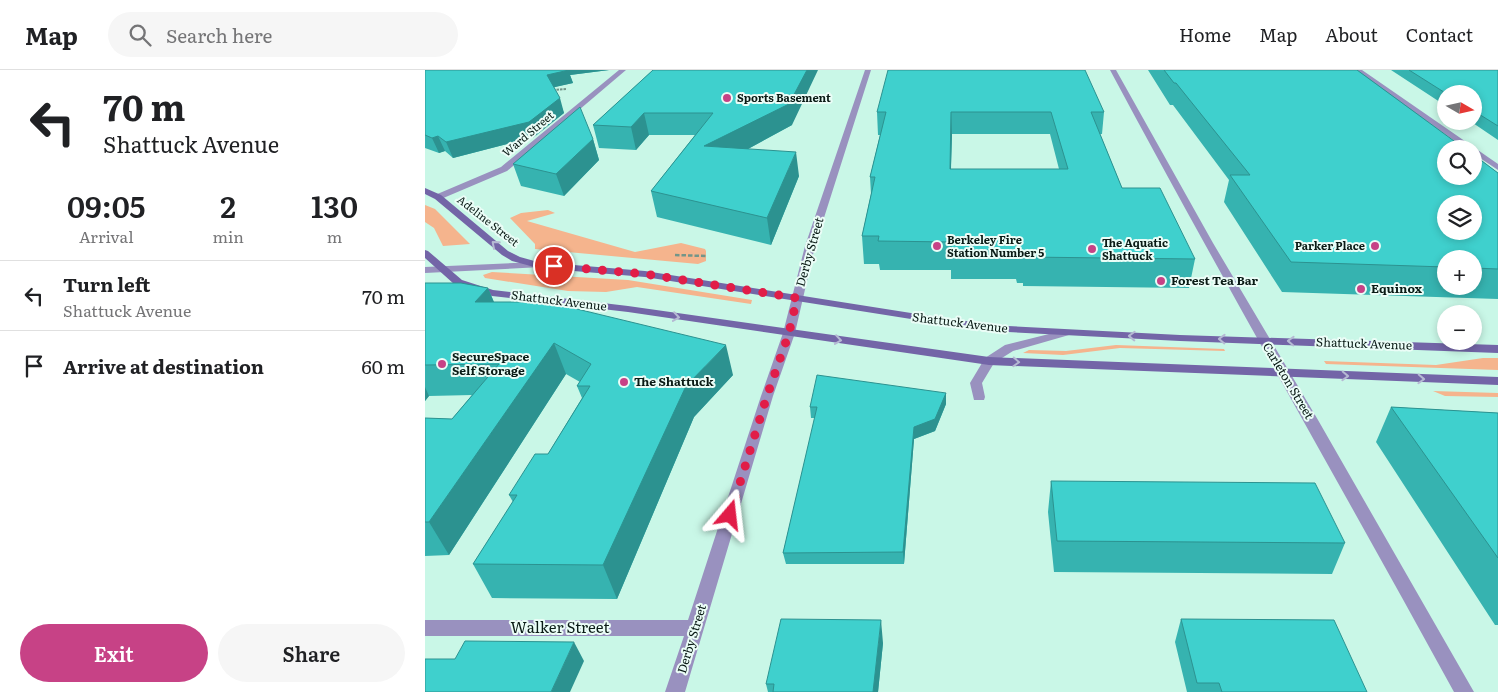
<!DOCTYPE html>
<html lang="en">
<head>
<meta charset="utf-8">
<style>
  :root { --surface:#fff; --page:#f6f6f6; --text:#202124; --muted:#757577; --line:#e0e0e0; --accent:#c74286 }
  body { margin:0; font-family:Literata,serif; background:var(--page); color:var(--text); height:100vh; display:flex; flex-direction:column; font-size:19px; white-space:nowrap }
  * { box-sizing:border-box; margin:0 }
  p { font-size:16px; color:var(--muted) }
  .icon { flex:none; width:28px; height:28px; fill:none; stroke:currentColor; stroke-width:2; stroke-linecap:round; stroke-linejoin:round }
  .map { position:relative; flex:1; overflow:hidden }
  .drawer { display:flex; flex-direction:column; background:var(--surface); width:425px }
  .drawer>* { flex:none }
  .banner { background:#fff; color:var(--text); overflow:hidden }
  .needle { width:32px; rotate:99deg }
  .controls { position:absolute; left:1012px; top:15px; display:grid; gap:10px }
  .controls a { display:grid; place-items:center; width:45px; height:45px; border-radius:50%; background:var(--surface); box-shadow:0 2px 8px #0003; font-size:25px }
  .pin { position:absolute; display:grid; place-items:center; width:42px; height:42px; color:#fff; margin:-21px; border:2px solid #fff; border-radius:50%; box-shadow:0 1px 5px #0007 }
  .me { position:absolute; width:55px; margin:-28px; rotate:17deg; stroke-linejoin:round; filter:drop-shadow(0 0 4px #0008) }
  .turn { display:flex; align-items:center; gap:18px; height:105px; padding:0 20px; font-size:22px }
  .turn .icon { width:65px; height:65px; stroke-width:2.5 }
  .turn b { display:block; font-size:35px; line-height:42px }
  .eta { display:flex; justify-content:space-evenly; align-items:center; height:85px; text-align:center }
  .eta b { font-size:30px; font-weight:600; line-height:35px }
  .primary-button { display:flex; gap:10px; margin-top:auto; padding:10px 20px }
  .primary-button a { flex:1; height:58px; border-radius:30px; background:var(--accent); color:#fff; font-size:20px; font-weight:600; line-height:58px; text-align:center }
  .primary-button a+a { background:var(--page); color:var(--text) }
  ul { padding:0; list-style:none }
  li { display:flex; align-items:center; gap:15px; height:70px; padding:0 20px; border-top:1px solid var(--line) }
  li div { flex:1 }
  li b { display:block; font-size:19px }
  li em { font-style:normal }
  header { display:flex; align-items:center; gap:30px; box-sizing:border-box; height:70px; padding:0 25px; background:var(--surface); border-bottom:1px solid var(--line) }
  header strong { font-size:24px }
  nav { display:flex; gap:28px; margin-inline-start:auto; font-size:18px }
  .search { width:350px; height:45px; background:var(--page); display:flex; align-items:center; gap:12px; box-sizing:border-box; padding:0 18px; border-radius:28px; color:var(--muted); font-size:19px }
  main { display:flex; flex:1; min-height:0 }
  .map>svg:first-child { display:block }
  .green { fill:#f5b48d }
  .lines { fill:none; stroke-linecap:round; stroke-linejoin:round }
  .path-far1 { stroke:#739589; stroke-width:2; stroke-dasharray:2.5 1; stroke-linecap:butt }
  .path { stroke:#739589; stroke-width:2.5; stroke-dasharray:4.5 2; stroke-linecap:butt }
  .service { fill:#9991bf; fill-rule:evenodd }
  .minor { fill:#9991bf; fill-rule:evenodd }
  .tertiary { fill:#9991bf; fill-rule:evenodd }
  .secondary { fill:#7365a7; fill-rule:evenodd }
  .wall { fill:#36b3b0; fill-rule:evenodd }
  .shaded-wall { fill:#2c9290 }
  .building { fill:#3fd0cd; stroke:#2c9290; fill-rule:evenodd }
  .oneway { stroke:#b5b9d3 }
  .route { stroke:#e11d48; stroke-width:9; stroke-dasharray:0 16.2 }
  .poi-dot { fill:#c74286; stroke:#ebfdf7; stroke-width:2 }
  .labels { text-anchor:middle; stroke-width:4; stroke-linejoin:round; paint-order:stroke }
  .far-poi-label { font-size:11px; font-weight:bold; fill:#0a1b16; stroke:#ebfdf7; text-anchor:start }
  .far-street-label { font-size:11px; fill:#0a1b16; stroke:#ebfdf7 }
  .street-label { font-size:12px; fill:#0a1b16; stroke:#ebfdf7 }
  .poi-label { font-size:12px; font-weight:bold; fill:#0a1b16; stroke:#ebfdf7; text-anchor:start }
  .near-street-label { font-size:15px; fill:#0a1b16; stroke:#ebfdf7 }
</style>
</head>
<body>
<header>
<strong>Map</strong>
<div class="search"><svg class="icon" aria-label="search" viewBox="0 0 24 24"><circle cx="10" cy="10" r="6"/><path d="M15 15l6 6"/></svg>Search here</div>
<nav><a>Home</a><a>Map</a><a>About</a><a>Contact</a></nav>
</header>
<main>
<section class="drawer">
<div class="banner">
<div class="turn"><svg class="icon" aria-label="left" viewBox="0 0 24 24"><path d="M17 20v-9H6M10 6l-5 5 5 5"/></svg><div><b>70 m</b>Shattuck Avenue</div></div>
</div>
<div class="eta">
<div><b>09:05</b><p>Arrival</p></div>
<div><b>2</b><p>min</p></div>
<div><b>130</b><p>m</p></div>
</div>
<ul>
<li><svg class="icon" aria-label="left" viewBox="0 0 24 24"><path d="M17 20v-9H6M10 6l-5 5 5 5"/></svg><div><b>Turn left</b><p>Shattuck Avenue</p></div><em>70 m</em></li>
<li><svg class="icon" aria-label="arrive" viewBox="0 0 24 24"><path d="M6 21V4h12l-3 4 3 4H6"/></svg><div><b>Arrive at destination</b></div><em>60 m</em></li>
</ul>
<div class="primary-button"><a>Exit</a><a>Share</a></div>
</section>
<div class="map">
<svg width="1073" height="622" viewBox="0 0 1073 622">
  <rect width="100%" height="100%" fill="#c9f7e7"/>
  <path class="green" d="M 0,135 L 10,139 L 45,174 L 18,176 L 9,158 L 0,152 Z
    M 123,140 L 130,143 L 102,151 L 210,182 L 256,173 L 280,179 L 281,181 L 281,191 L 273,194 L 110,179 L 110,174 L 85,148 L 96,143 Z
    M 67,202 L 203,210 L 327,230 L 326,234 L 212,217 L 181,222 L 143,221 L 60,208 L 58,205 Z
    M 691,275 L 799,279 L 800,281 L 695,278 L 638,285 L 598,283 L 604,280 L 641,281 Z
    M 1058,288 L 1073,288 L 1073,300 L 901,294 L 899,291 L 1011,295 Z
    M 1008,321 L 1073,323 L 1073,327 L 1020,326 Z"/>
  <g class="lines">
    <path class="path-far1" d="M 128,20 L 142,19"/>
    <path class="path" d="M 250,185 L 281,186"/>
    <path class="service" d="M 640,260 L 646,263 L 644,265 L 588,281 L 569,293 L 557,313 L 560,327 L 559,330 L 549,330 L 545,313 L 560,288 L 580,275 Z"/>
    <path class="minor" d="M 194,0 L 201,0 L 82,101 L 16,129 L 10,129 L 10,125 L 76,97 Z
      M 440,0 L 446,0 L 390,176 L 370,263 L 348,326 L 260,622 L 240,622 L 259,566 L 0,566 L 0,550 L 263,550 L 336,326 L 358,263 L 380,176 Z
      M 685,0 L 691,0 L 788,173 L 893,350 L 1049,622 L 1029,622 C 915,414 797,209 685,0 Z
      M 930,0 L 937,0 L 1073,94 L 1073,100 L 1049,84 L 1049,79 L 1041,79 Z"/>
    <path class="tertiary" d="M 113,192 L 118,195 L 117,197 L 0,203 L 0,197 Z"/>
    <path class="secondary" d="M 0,118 L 16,125 L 83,181 L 95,187 L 113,192 L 220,201 L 524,249 L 583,256 L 755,265 L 1073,275 L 1073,283 L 755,271 L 583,262 L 524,255 L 220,207 L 113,198 L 87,191 L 77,185 L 10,129 L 0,124 Z
      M 0,180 L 3,181 L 37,210 L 68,220 L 203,236 L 564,287 L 1073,307 L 1073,315 L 564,295 L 203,242 L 67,226 L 29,214 L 0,188 Z"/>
  </g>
  <path class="wall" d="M 0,0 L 184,0 L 145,5 L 148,13 L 129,17 L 139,43 L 109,67 L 28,88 L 20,81 L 14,83 L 0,78 Z
    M 228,0 L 367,55 L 323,79 L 374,106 L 346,175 L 232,147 L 226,121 L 270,65 L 224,65 L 211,80 L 174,78 L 168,55 Z
    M 723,0 L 932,0 L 1073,103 L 1073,229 L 857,222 L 799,132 L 804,110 L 748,35 L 745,35 ZM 1021,189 L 1049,189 L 1049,216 L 1021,216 Z
    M 966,0 L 1073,0 L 1073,70 L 1045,51 L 1049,51 L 1049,24 L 1021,24 L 1021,36 Z
    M 452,42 L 679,42 L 677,64 L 675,64 L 697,118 L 770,189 L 764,218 L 598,216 L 598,213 L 592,213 L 591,209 L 526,209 L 526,200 L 455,200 L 454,194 L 439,194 L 437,166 L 446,124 L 445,107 L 455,65 L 453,65 ZM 527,64 L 625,64 L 634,99 L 526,99 Z
    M 168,69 L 174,90 L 139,126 L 96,116 L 88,94 Z
    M 0,213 L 63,218 L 69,232 L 308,305 L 269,347 L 192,529 L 67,528 L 48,494 L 88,432 L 84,425 L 123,384 L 157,328 L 152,316 L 155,312 L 141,304 L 24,485 L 0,486 L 0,348 L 27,349 L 47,325 L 4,326 L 0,331 Z
    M 521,334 L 510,361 L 489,369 L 479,494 L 361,494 L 358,483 L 390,348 L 386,348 L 385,337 Z
    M 966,337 L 1073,343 L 1073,555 L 1070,555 L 951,372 Z
    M 626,411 L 920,473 L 907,504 L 629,502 L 623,442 Z
    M 756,549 L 942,622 L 762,622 L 750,572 Z
    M 458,573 L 453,622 L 343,622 L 341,614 Z"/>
  <path class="shaded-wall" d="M 142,0 L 184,0 L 145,5 L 148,13 L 126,18 L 122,5 Z
    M 382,0 L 393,0 L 367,55 L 284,100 L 279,76 Z
    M 135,28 L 139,43 L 109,67 L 28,88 L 21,72 Z
    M 526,42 L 527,64 L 525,125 L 525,99 Z
    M 219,43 L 224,65 L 211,80 L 206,57 Z
    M 13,66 L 20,81 L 14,83 L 7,68 Z
    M 168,69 L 174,90 L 139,126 L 131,104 Z
    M 371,82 L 374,106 L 346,175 L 342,148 Z
    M 63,218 L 75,247 L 50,232 Z
    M 129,273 L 141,304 L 24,485 L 4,452 Z
    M 301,275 L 308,305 L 269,347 L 192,529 L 178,495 L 261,316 Z
    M 0,317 L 4,326 L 0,331 Z
    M 521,323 L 521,334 L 510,361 L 489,369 L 479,494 L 478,482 L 489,357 Z
    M 456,550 L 458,573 L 453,622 L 448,622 Z
    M 149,572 L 159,591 L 145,622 L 126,622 Z"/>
  <path class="building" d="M 0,0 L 144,0 L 122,5 L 135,28 L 104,52 L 21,72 L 13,66 L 7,68 L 0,65 Z
    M 228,0 L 382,0 L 364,34 L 279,76 L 371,82 L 342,148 L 226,121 L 288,43 L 219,43 L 206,57 L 168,55 Z
    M 463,0 L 660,0 L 679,42 L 666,42 L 697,118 L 735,118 L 770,189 L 600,187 L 599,184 L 593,184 L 593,180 L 526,180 L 526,172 L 453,171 L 454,166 L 437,166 L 450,107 L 445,107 L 461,42 L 452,42 ZM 526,42 L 626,42 L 643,99 L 525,99 Z
    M 739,0 L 932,0 L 1040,79 L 1021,79 L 1021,106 L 1049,106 L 1049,85 L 1073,103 L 1073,199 L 1049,198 L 1049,189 L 1021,189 L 1021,197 L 866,192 L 805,105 L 825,105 L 751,13 L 749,13 ZM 1021,134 L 1049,134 L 1049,161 L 1021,161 Z
    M 984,0 L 1073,0 L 1073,56 L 1049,41 L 1049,24 L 1022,24 Z
    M 155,37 L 168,69 L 131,104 L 88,94 Z
    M 0,213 L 36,213 L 63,218 L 50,232 L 123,232 L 301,275 L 261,316 L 178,495 L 48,494 L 92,425 L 84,425 L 110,384 L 123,384 L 165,316 L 152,316 L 166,294 L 129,273 L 4,452 L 0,452 L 0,348 L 27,349 L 74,294 L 0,295 Z
    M 392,305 L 521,323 L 510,349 L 489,357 L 478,482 L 358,483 L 392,337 L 385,337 Z
    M 966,337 L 1073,343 L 1073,488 Z
    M 626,411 L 890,413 L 920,473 L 632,471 Z
    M 356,549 L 456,550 L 448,622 L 348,622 L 349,614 L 341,614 Z
    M 756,549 L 909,550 L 942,622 L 797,622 L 794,613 L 772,613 Z
    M 40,571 L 149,572 L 126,622 L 0,622 L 0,589 L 30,589 Z"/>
  <defs><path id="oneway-chevron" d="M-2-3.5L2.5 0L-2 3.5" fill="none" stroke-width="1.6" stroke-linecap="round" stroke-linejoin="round" transform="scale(1.25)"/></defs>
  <g class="oneway">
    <use href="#oneway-chevron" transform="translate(70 174) rotate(-139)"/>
    <use href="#oneway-chevron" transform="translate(251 247) rotate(8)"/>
    <use href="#oneway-chevron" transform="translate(707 266) rotate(-178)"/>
    <use href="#oneway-chevron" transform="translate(797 269) rotate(-178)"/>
    <use href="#oneway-chevron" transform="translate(413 270) rotate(8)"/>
    <use href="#oneway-chevron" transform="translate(866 271) rotate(-178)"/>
    <use href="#oneway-chevron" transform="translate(591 292) rotate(3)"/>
    <use href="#oneway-chevron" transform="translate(920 306) rotate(2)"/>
    <use href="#oneway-chevron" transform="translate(996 309) rotate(2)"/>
  </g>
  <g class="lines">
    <path class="route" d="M 129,196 L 220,204 L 372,228 L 364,263 L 342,326 L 305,445"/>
  </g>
  <g class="poi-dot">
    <circle cx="302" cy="28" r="5"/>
    <circle cx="512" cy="176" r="5"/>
    <circle cx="950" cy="176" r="5"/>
    <circle cx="667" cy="179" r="5"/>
    <circle cx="736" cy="211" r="5"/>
    <circle cx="936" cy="219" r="5"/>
    <circle cx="17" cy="294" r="5"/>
    <circle cx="199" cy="312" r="5"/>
  </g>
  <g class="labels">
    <g class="far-poi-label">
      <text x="312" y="32">Sports Basement</text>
      <text x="522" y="174">Berkeley Fire<tspan x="522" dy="13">Station Number 5</tspan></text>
      <text x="677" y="177">The Aquatic<tspan x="677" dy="13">Shattuck</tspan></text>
      <text x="940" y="180" text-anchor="end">Parker Place</text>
    </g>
    <g class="far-street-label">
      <text transform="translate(103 64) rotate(-40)" y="4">Ward Street</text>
      <text transform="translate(63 151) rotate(38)" y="4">Adeline Street</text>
    </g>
    <g class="street-label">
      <text transform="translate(385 182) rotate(-74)" y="4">Derby Street</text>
      <text transform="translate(134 231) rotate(7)" y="4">Shattuck Avenue</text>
      <text transform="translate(535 253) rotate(7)" y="4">Shattuck Avenue</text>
      <text transform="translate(939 274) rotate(2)" y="4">Shattuck Avenue</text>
      <text transform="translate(863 311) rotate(59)" y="4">Carleton Street</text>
      <text transform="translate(267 569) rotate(-73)" y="4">Derby Street</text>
    </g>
    <g class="poi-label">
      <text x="746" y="215">Forest Tea Bar</text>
      <text x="946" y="223">Equinox</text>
      <text x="27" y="291">SecureSpace<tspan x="27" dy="14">Self Storage</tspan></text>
      <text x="209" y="316">The Shattuck</text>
    </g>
    <g class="near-street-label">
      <text x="135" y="563">Walker Street</text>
    </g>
  </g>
</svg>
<div class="controls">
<a><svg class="needle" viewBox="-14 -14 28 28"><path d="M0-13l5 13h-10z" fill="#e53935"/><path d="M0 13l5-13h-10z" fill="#757577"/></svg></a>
<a><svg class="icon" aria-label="search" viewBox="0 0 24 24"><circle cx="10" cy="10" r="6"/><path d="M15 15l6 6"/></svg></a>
<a><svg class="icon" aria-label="layers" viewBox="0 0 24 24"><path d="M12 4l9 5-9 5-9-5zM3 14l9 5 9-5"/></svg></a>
<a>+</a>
<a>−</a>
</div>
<div class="pin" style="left:129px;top:196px;background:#d93025"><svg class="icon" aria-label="arrive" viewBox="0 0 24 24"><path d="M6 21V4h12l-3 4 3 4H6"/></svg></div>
<svg class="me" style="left:305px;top:445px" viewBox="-20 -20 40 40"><path d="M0-17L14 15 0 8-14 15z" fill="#e11d48" stroke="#fff" stroke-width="4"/></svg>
</div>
</main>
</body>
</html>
